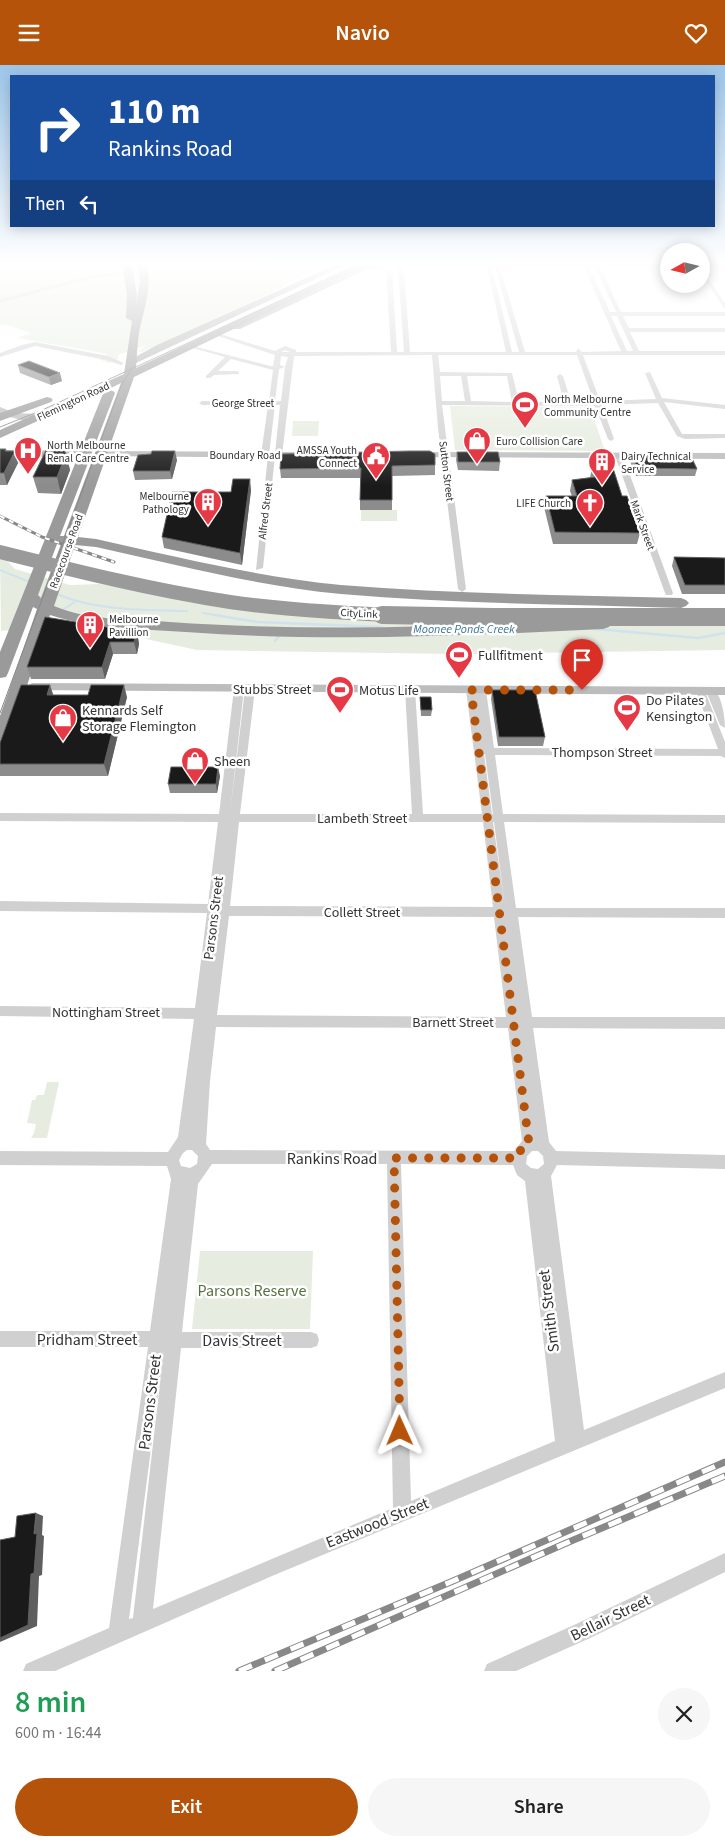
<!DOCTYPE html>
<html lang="en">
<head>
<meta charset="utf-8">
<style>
  :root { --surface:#fff; --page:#f6f6f6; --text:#222; --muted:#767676; --accent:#b45309 }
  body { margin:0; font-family:"Source Sans 3",sans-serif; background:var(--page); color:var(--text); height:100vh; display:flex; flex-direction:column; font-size:19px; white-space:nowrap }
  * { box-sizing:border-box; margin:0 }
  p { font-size:16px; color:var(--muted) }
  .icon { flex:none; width:28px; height:28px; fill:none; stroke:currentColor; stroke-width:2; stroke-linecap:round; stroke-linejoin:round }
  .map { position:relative; height:1606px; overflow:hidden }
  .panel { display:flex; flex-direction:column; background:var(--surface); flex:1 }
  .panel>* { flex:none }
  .guide { position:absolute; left:10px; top:10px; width:705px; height:152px; border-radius:0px; box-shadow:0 2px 12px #0003; background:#1a4fa0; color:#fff; overflow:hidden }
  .needle { width:32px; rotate:262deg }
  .tools { position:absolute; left:660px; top:178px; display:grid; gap:10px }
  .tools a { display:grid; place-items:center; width:50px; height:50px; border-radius:50%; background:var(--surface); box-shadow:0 2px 12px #0003; font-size:25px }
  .pin { position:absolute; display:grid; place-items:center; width:42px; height:42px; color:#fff; margin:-51px -21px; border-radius:50% 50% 50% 0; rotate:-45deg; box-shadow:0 0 5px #0007 }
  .pin .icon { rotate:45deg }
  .me { position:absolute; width:55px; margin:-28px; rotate:359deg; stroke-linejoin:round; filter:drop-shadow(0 0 4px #0008) }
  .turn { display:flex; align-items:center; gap:18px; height:105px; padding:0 15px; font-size:22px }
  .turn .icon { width:65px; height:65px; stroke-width:2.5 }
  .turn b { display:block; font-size:35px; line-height:42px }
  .then { display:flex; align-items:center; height:48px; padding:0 15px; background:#0003; gap:10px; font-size:19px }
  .round { display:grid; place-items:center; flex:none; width:52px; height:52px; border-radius:26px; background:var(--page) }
  .overview { display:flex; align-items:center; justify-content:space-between; height:85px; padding:0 15px }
  h1 { font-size:30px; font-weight:600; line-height:38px; color:#1e9e55 }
  .action { display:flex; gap:10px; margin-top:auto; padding:10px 15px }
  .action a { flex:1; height:58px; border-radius:30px; background:var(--accent); color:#fff; font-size:20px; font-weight:600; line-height:58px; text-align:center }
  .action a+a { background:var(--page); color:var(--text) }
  header { display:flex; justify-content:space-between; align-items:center; height:65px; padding:0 15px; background:var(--accent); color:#fff; font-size:22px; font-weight:600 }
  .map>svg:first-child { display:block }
  .green { fill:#e6ecdf }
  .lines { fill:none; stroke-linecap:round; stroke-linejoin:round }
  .stream-far1 { stroke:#cfe2ee; stroke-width:2 }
  .stream { stroke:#cfe2ee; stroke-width:2.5 }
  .street { fill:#d0d0d0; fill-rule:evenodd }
  .secondary { fill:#bdbdbd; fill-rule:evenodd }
  .primary { fill:#ababab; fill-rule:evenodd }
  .highway { fill:#9a9a9a; fill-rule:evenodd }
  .tram { stroke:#888; stroke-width:1 }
  .rail-far1-casing { stroke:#888; stroke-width:3 }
  .rail-casing { stroke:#888; stroke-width:7 }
  .rail-far1 { stroke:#fff; stroke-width:2; stroke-dasharray:5; stroke-linecap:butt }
  .rail { stroke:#fff; stroke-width:5; stroke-dasharray:14; stroke-linecap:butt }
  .highway-bridge-far1 { stroke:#9a9a9a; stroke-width:14 }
  .highway-bridge { stroke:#9a9a9a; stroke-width:18 }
  .wall { fill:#8c8c8c }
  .shaded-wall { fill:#5f5f5f }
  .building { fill:#1a1a1a; stroke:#5f5f5f }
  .route { stroke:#b45309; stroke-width:9; stroke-dasharray:0 16.2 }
  .labels { text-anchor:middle; stroke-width:5; stroke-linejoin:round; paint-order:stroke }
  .far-poi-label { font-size:11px; fill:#333; stroke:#fff; text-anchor:start }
  .far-street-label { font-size:11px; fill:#333; stroke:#fff }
  .far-water-label { font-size:12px; font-style:italic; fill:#3f7597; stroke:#fff }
  .poi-label { font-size:14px; fill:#333; stroke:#fff; text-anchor:start }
  .street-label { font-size:14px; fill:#333; stroke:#fff }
  .near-street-label { font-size:16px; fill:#333; stroke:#fff }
  .near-park-label { font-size:16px; fill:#56703f; stroke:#fff }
</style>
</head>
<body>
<header><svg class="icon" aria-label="menu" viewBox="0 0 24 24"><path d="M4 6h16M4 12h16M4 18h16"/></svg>Navio<svg class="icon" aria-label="heart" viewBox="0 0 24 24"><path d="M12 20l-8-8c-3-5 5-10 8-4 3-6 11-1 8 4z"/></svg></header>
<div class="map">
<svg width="725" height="1606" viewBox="0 0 725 1606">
  <rect width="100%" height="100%" fill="#fff"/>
  <path class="green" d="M 0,196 L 336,196 L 280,221 L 286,221 L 142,287 L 138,286 L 147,280 L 118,290 L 118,294 L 109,298 L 99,294 L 108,289 L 18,273 L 30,268 L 5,259 L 0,260 Z
    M 450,341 L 590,342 L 605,386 L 455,385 Z
    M 293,356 L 319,356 L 318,371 L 292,371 Z
    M 361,445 L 397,445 L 397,456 L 361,456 Z
    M 0,488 L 15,504 L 70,520 L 100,519 L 223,542 L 725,558 L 725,585 L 456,589 L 197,585 L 81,560 L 22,533 L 10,565 L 1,566 Z
    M 47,1017 L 59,1017 L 47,1073 L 31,1073 L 34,1068 L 36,1059 L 27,1058 L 32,1035 L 35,1035 L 37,1030 L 44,1030 Z
    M 200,1186 L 313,1186 L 310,1264 L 192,1264 Z"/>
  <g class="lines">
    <path class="stream-far1" d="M 0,505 L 32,518
      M 56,529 C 99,546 142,545 187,546
      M 64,544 L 76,536
      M 203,548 L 222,551"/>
    <path class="stream" d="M 214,550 L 257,557 L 382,562
      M 596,564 L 698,573 L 725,568
      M 275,576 L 281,569"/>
    <path class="street" d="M 486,196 L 490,196 L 491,199 L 494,199 L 494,196 L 498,196 L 499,199 L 583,199 L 582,196 L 586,196 L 588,199 L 594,199 L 593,196 L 597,196 L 599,199 L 669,199 L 669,203 L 600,202 L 621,247 L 725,247 L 725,251 L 623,251 L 629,263 L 725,263 L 725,267 L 630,267 L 639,286 L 725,286 L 725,290 L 583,290 L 600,336 L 656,334 L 645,308 L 650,307 L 662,333 L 725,340 L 725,344 L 664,337 L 682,369 L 725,369 L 725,373 L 685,374 L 677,371 L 658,338 L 602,340 L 614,374 L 611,376 L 608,374 L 595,341 L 442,340 L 466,524 L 462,527 L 458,524 L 438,363 L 432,290 L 294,291 L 282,390 L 275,391 L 263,503 L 256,505 L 268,390 L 265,392 L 261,390 L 268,340 L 202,340 L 199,338 L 202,336 L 269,336 L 273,305 L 231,294 L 218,306 L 237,306 L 239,307 L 239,309 L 214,310 L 210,313 L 206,313 L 206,311 L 225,292 L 189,282 L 189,280 L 271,301 L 273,301 L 275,290 L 215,270 L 220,269 L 275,286 L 285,281 L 296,285 L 296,287 L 391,287 L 386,205 L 363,204 L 365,201 L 392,204 L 397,287 L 404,287 L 398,205 L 401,203 L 404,205 L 410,287 L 506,287 L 487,202 L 400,202 L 397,200 L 400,198 L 486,199 ZM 492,202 L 495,202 L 519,287 L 512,287 ZM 500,202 L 584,202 L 621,286 L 582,287 L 578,283 L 576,287 L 525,287 ZM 589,202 L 595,202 L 616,247 L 610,247 ZM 611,251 L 617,251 L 633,286 L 627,286 ZM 285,285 L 290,287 L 281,287 ZM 438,290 L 577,290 L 594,337 L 571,337 L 563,311 L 560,309 L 557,311 L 564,337 L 519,337 L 512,308 L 440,307 ZM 281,291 L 288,292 L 285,302 L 280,300 ZM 285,302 L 281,336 L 275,336 L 279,304 ZM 440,311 L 461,311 L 465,336 L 442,336 ZM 467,311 L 507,311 L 512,337 L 471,336 ZM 275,340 L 280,340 L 275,389 L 269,390 Z
      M 701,199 L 725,199 L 725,203 L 701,203 Z
      M 701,204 L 725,238 L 725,244 L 701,209 Z
      M 113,207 L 132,209 L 97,212 L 0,238 L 0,234 L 81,213 Z
      M 35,277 L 108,291 L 124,298 L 121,300 L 106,295 L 35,281 L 0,292 L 0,288 L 22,280 Z
      M 619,389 L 623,391 L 673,528 L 672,530 L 666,530 L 665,528 L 615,391 Z
      M 239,621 L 244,624 L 230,749 L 245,624 L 250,621 L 255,624 L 240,749 L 412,749 L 405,624 L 407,622 L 410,621 L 415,624 L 423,749 L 482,749 L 466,625 L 468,623 L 471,622 L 476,625 L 483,683 L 476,625 L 481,622 L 486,625 L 494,683 L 718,684 L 696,626 L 698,624 L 704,624 L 725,677 L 725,693 L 721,691 L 495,690 L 503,749 L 725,750 L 725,758 L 504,757 L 516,843 L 725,843 L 725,853 L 518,852 L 532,952 L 725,952 L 725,964 L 533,963 L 549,1077 L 556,1086 L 725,1090 L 725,1104 L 557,1100 L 551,1111 L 584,1365 L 725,1307 L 725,1323 L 272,1511 L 55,1606 L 23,1606 L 26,1599 L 109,1563 L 148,1282 L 0,1282 L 0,1266 L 150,1266 L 171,1114 L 167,1101 L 0,1100 L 0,1086 L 168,1087 L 178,1072 L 194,954 L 0,951 L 0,941 L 195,943 L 207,848 L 0,846 L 0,836 L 208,839 L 218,757 L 0,756 L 0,748 L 219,749 L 234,624 ZM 484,689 L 485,689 L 493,749 L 492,749 ZM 239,757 L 483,757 L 493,842 L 230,841 ZM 493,757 L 494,757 L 505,842 ZM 229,851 L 494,852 L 506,952 L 217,950 ZM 216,962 L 508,963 L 522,1076 L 514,1086 L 210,1085 L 206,1079 L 210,1016 ZM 187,1085 L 192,1085 L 198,1091 L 197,1099 L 190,1103 L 181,1101 L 179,1095 L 183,1088 ZM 532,1086 L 538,1086 L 543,1091 L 544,1099 L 538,1104 L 531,1103 L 526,1099 L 527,1091 ZM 212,1099 L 387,1099 L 393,1443 L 153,1544 L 181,1283 L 311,1283 L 317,1281 L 319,1275 L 317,1269 L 311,1267 L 182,1267 L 198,1119 ZM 401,1099 L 513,1100 L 517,1110 L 525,1116 L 555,1376 L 411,1436 ZM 164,1283 L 133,1553 L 129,1554 Z
      M 711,623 C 722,627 725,653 725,663 L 720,660 L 706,626 Z
      M 725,1488 L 725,1507 L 588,1574 L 516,1606 L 484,1606 L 487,1599 L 574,1560 Z"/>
    <path class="secondary" d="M 0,342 L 15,348 L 39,349 L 43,352 C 33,360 11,353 0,348 Z
      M 102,386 L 301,387 L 306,390 L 301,393 L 99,391 L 97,389 Z
      M 417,387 L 725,388 L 725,394 L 414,392 L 412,390 Z
      M 32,618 L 725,622 L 725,630 L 28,625 L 26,622 Z"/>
    <path class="primary" d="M 344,196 L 354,196 L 136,298 L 130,298 L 128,296 L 157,280 Z
      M 374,196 L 384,196 L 240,264 L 234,264 L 233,262 Z
      M 0,385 L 87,386 L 92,389 L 87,392 L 0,391 Z"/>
    <path class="highway" d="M 122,196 L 131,196 L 137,230 L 136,241 L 140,216 L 137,196 L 146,196 C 153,223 144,242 139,268 C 137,280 137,292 136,303 L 363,196 L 375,196 L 134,312 L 78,472 L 96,474 C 177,492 258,512 341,520 C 454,529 568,530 681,533 L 686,535 L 689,538 L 686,541 L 681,543 C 568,539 454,539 341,529 C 258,521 177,500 96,482 L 75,480 L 54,541 C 88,556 133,554 170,557 C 314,567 459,562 603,554 L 609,556 L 611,559 L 609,562 L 603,564 C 464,571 325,577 186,567 C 141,564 94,564 50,550 L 9,676 L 6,680 L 0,682 L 0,651 L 37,544 L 33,542 L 8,608 L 6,612 L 0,613 L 0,587 L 104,326 L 0,373 L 0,365 L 124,309 L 132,256 L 126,253 L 127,230 ZM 121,318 L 64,471 L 60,471 L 115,328 L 113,326 L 107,325 ZM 57,479 L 61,479 L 41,533 L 38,530 Z
      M 47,332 L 51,333 L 53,335 L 51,337 L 0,356 L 0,348 Z"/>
    <path class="tram" d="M 0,362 L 40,346 L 366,196
      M 0,648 L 121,321 L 131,305"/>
    <defs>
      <path id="rail-far1" d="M 0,451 L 42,472 L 114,497"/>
      <path id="rail" d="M 239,1606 L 453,1516 L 725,1397
        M 275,1606 L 564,1479 L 725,1411"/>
    </defs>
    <use href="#rail-far1" class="rail-far1-casing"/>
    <use href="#rail" class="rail-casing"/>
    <use href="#rail-far1" class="rail-far1"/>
    <use href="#rail" class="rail"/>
    <path class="highway-bridge-far1" d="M 0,487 C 76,506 152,525 230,537 C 292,546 356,549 419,551"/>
    <path class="highway-bridge" d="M 382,550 L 494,552 L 725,552"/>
  </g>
  <path class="wall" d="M 18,300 L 62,316 L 51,320 L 20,308 Z
    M 0,384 L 7,386 L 18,398 L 7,420 L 0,420 Z
    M 457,387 L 500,397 L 499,406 L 458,405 L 456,395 Z
    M 632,388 L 697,404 L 695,411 L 636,411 L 630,396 Z
    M 66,389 L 70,405 L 61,429 L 38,428 L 33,412 Z
    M 151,389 L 177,395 L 172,414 L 135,415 L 133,406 Z
    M 435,400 L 435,410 L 392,411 L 392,445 L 360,445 L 360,413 L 281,413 L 280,404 Z
    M 592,403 L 622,431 L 640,468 L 637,479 L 553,479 L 544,442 L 546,431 L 572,431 L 570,426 L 572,415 L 590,413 Z
    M 251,425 L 242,500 L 164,483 L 162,472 L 231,427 Z
    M 674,492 L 725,493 L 725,529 L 682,529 L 672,501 Z
    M 137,567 L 139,579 L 137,589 L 113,589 L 105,614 L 31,614 L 27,602 Z
    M 492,625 L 545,672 L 543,681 L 498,681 L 491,634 Z
    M 53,630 L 127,632 L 108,711 L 0,711 L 0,678 Z
    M 420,632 L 432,645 L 431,651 L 421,651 Z
    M 220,711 L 217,728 L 170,728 L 168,719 Z"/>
  <path class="shaded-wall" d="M 60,308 L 62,316 L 51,320 L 49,312 Z
    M 15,386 L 18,398 L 7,420 L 4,408 Z
    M 175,386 L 177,395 L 172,414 L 170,406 Z
    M 66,389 L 70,405 L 61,429 L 57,412 Z
    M 250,414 L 251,425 L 242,500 L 240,488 Z
    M 137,567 L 139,579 L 137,589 L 134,577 Z
    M 110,577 L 113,589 L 105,614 L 102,602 Z
    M 50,620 L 54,632 L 47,630 Z
    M 124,620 L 127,632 L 108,711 L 104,699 Z
    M 218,702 L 220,711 L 217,728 L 216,719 Z
    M 36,1448 L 43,1451 L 42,1470 L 44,1471 L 42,1510 L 39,1511 L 37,1561 L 0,1577 L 0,1573 L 31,1509 Z"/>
  <path class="building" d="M 29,296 L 60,308 L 49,312 L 18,300 Z
    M 49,379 L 64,385 L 66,389 L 57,412 L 33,412 Z
    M 0,384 L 6,384 L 5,386 L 15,386 L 4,408 L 0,408 Z
    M 152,386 L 175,386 L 170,406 L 133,406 L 138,390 L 151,389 Z
    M 409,386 L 430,386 L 435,389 L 435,400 L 392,401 L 392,435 L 360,435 L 361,403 L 280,404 L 281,389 Z
    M 457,387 L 498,387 L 500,397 L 458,397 Z
    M 632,388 L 690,389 L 697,404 L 637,403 Z
    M 592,403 L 613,403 L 622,431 L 627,431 L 640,468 L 555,467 L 546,431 L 577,431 L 572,415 L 595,412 Z
    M 233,414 L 250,414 L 240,488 L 162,472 L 172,427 L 231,427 Z
    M 674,492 L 725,493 L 725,520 L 685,520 Z
    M 45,552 L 137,567 L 134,577 L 110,577 L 102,602 L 27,602 Z
    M 21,620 L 50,620 L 47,630 L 88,630 L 91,620 L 124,620 L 104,699 L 0,699 L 0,678 Z
    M 492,625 L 535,625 L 545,672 L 499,672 Z
    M 420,632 L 431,632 L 432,645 L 421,645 Z
    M 171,702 L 218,702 L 216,719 L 168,719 Z
    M 36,1448 L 34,1469 L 37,1468 L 34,1508 L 31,1509 L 28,1560 L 0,1573 L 0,1475 L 15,1472 L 17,1451 Z"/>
  <linearGradient id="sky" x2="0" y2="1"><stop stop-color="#9ec6ea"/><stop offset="0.47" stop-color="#fff"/><stop offset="1" stop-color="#fff" stop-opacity="0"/></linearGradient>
  <rect width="725" height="421" fill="url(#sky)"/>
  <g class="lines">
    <path class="route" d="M 400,1366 L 394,1093 L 518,1093 L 521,1084 L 529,1079 L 471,625 L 582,625"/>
  </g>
  <defs>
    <symbol id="stadium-pin" viewBox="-11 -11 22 30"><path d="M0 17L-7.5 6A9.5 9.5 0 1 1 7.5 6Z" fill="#e63946" stroke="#fff"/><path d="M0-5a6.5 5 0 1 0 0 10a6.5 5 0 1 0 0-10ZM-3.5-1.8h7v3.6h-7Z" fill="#fff"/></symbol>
    <symbol id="shop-pin" viewBox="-11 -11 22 30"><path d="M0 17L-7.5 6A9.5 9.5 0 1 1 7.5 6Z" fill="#e63946" stroke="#fff"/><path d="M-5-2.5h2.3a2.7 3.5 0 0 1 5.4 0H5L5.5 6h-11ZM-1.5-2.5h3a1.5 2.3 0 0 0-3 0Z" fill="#fff"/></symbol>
    <symbol id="hospital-pin" viewBox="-11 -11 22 30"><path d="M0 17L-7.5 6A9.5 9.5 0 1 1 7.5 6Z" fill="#e63946" stroke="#fff"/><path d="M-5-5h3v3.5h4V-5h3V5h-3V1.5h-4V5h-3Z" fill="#fff"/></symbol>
    <symbol id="civic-pin" viewBox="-11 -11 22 30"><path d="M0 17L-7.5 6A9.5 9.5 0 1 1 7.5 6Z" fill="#e63946" stroke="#fff"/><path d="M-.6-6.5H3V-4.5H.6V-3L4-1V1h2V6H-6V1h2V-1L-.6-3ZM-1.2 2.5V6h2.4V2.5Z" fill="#fff"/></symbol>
    <symbol id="building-pin" viewBox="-11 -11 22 30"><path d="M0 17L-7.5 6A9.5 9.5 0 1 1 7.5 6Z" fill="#e63946" stroke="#fff"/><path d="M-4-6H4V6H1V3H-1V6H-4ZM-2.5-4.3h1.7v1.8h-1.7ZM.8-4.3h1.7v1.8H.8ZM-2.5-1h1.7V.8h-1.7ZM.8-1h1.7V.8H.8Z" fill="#fff"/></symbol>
    <symbol id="church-pin" viewBox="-11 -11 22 30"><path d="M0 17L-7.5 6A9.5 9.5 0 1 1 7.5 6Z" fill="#e63946" stroke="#fff"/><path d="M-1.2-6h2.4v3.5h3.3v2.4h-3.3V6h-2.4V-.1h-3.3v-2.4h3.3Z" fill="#fff"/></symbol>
  </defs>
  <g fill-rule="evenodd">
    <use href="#stadium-pin" x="509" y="324" width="32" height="43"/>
    <use href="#shop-pin" x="461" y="360" width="32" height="43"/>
    <use href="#hospital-pin" x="12" y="370" width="32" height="43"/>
    <use href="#civic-pin" x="360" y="375" width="32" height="43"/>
    <use href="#building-pin" x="586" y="381" width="32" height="43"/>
    <use href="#building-pin" x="192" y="421" width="32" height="43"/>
    <use href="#church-pin" x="574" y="422" width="32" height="43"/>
    <use href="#building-pin" x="74" y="544" width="32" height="43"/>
    <use href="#stadium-pin" x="443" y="574" width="32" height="43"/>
    <use href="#stadium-pin" x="324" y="609" width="32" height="43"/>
    <use href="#stadium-pin" x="611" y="627" width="32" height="43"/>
    <use href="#shop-pin" x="47" y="637" width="32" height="43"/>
    <use href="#shop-pin" x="179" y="680" width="32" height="43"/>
  </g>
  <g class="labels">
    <g class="far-poi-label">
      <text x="544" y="338">North Melbourne<tspan x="544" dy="13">Community Centre</tspan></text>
      <text x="496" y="380">Euro Collision Care</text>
      <text x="47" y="384">North Melbourne<tspan x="47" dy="13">Renal Care Centre</tspan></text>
      <text x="357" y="389" text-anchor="end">AMSSA Youth<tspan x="357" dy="13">Connect</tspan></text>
      <text x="621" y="395">Dairy Technical<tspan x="621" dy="13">Service</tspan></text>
      <text x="189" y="435" text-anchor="end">Melbourne<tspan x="189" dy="13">Pathology</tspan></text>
      <text x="571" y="442" text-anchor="end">LIFE Church</text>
      <text x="109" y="558">Melbourne<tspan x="109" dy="13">Pavillion</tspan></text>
    </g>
    <g class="far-street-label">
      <text transform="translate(73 336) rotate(-25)" y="4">Flemington Road</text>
      <text x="243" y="342">George Street</text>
      <text x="245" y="394">Boundary Road</text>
      <text transform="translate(447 406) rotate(83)" y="4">Sutton Street</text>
      <text transform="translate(265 446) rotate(-83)" y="4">Alfred Street</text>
      <text transform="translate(643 460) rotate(70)" y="4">Mark Street</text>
      <text transform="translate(66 486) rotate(-70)" y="4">Racecourse Road</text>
      <text transform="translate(359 548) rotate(3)" y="4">CityLink</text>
    </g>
    <g class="far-water-label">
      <text x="464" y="568">Moonee Ponds Creek</text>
    </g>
    <g class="poi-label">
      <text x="478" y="595">Fullfitment</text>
      <text x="359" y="630">Motus Life</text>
      <text x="646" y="640">Do Pilates<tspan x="646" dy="16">Kensington</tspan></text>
      <text x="82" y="650">Kennards Self<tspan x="82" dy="16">Storage Flemington</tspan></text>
      <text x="214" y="701">Sheen</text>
    </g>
    <g class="street-label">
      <text x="272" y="629">Stubbs Street</text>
      <text x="602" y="692">Thompson Street</text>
      <text x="362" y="758">Lambeth Street</text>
      <text x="362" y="852">Collett Street</text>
      <text transform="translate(213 853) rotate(-83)" y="5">Parsons Street</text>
      <text x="106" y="952">Nottingham Street</text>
      <text x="453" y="962">Barnett Street</text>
    </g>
    <g class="near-street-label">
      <text x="332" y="1099">Rankins Road</text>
      <text transform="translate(548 1246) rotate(-97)" y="6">Smith Street</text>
      <text x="87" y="1280">Pridham Street</text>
      <text x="242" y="1281">Davis Street</text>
      <text transform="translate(149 1337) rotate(-83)" y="6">Parsons Street</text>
      <text transform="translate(377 1457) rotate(-22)" y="6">Eastwood Street</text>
      <text transform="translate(610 1552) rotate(-26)" y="6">Bellair Street</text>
    </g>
    <g class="near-park-label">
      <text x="252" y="1231">Parsons Reserve</text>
    </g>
  </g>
</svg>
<div class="tools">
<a><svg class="needle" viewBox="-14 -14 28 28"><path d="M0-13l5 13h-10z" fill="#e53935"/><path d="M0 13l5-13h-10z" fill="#767676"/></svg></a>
</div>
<div class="pin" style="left:582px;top:625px;background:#d93025"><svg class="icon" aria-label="arrive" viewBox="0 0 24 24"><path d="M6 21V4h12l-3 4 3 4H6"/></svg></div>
<svg class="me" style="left:400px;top:1366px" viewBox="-20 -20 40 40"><path d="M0-17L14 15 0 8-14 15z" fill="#b45309" stroke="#fff" stroke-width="4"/></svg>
<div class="guide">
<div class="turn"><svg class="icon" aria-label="right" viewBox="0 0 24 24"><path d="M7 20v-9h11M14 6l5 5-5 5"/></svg><div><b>110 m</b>Rankins Road</div></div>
<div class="then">Then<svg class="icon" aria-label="left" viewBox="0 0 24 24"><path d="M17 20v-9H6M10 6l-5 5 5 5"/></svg></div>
</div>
</div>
<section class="panel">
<div class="overview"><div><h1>8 min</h1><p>600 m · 16:44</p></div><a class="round"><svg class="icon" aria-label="close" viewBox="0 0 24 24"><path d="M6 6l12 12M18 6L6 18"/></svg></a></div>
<div class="action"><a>Exit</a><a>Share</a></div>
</section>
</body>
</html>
